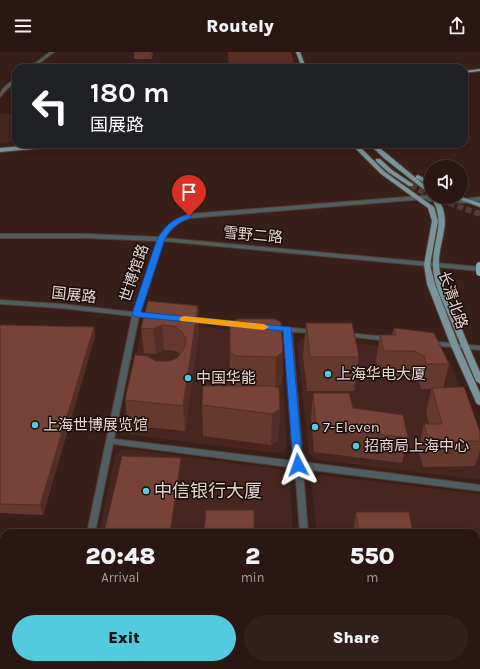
<!DOCTYPE html>
<html lang="en">
<head>
<meta charset="utf-8">
<style>
  :root { --surface:#2a1713; --page:#32201c; --text:#f1f3f6; --muted:#a59fa0; --line:#463633; --accent:#54cade }
  body { margin:0; font-family:Karla,"Noto Sans SC",sans-serif; background:var(--page); color:var(--text); height:100vh; display:flex; flex-direction:column; font-size:15px; white-space:nowrap }
  * { box-sizing:border-box; margin:0 }
  p { font-size:13px; color:var(--muted) }
  .icon { flex:none; width:22px; height:22px; fill:none; stroke:currentColor; stroke-width:2; stroke-linecap:round; stroke-linejoin:round }
  .map { position:relative; flex:1; overflow:hidden }
  .side { position:absolute; left:0px; top:477px; width:480px; height:140px; display:flex; flex-direction:column; background:var(--surface); border-radius:12px 12px 0 0; box-shadow:0 2px 6px #0003,0 0 0 1px var(--line) }
  .side>* { flex:none }
  .banner { position:absolute; left:12px; top:12px; width:456px; height:84px; border-radius:12px; box-shadow:0 2px 6px #0003,0 0 0 1px var(--line); background:#202124; color:#fff; overflow:hidden }
  .buttons { position:absolute; left:424px; top:108px; display:grid; gap:8px }
  .buttons a { display:grid; place-items:center; width:44px; height:44px; border-radius:50%; background:var(--surface); box-shadow:0 2px 6px #0003,0 0 0 1px var(--line); font-size:20px }
  .pin { position:absolute; display:grid; place-items:center; width:34px; height:34px; color:#fff; margin:-41px -17px; border-radius:50% 50% 50% 0; rotate:-45deg; box-shadow:0 0 4px #0007 }
  .pin .icon { rotate:45deg }
  .me { position:absolute; width:44px; margin:-22px; rotate:356deg; stroke-linejoin:round; filter:drop-shadow(0 0 3px #0008) }
  .turn { display:flex; align-items:center; gap:14px; height:84px; padding:0 12px; font-size:18px }
  .turn .icon { width:52px; height:52px; stroke-width:2.5 }
  .turn b { display:block; font-size:28px; line-height:34px }
  .eta { display:flex; justify-content:space-evenly; align-items:center; height:68px; text-align:center }
  .eta b { font-size:24px; font-weight:800; line-height:28px }
  .primary-button { display:flex; gap:8px; margin-top:auto; padding:8px 12px }
  .primary-button a { flex:1; height:46px; border-radius:24px; background:var(--accent); color:#111; font-size:16px; font-weight:800; line-height:46px; text-align:center }
  .primary-button a+a { background:var(--page); color:var(--text) }
  header { display:flex; justify-content:space-between; align-items:center; height:52px; padding:0 12px; background:var(--surface); font-size:18px; font-weight:800 }
  .map>svg:first-child { display:block }
  .built { fill:#46261f }
  .green { fill:#582e25 }
  .lines { fill:none; stroke-linecap:round; stroke-linejoin:round }
  .major-tunnel { stroke:#523a35; stroke-width:6; stroke-dasharray:6 3; stroke-linecap:butt }
  .minor-casing { stroke:#543c36; stroke-width:2 }
  .major-casing { stroke:#543c36; stroke-width:2 }
  .minor { fill:#4f5e60; fill-rule:evenodd }
  .major { fill:#76949a; fill-rule:evenodd }
  .highway-bridge-casing { stroke:#543c36; stroke-width:9; stroke-linecap:butt }
  .highway-bridge { stroke:#85aab1; stroke-width:8 }
  .wall { fill:#66392f }
  .shaded-wall { fill:#532e26 }
  .building { fill:#774237; stroke:#532e26 }
  .route { fill:#1a73e8; stroke:#114b97 }
  .slow { fill:#f59e0b }
  .poi-dot { fill:#54cade; stroke:#170c09; stroke-width:1.5 }
  .labels { text-anchor:middle; stroke-width:3; stroke-linejoin:round; paint-order:stroke }
  .street-label { font-size:15px; fill:#e7d5d1; stroke:#170c09 }
  .poi-label { font-size:15px; fill:#e7d5d1; stroke:#170c09; text-anchor:start }
  .near-poi-label { font-size:18px; fill:#e7d5d1; stroke:#170c09; text-anchor:start }
</style>
</head>
<body>
<header><svg class="icon" aria-label="menu" viewBox="0 0 24 24"><path d="M4 6h16M4 12h16M4 18h16"/></svg>Routely<svg class="icon" aria-label="share" viewBox="0 0 24 24"><path d="M12 15V3M7 8l5-5 5 5M5 13v7h14v-7"/></svg></header>
<div class="map">
<svg width="480" height="617" viewBox="0 0 480 617">
  <rect width="100%" height="100%" fill="#381f19"/>
  <path class="built" d="M 0,62 L 16,62 L 16,90 L 0,91 Z
    M 156,269 L 274,283 L 281,289 L 287,396 L 283,400 L 277,401 L 132,383 L 126,381 L 121,376 L 142,275 Z
    M 310,286 L 434,300 L 449,308 L 480,382 L 480,428 L 318,408 L 313,405 L 309,401 L 297,292 L 302,287 Z
    M 128,397 L 278,417 L 290,428 L 293,481 L 99,481 L 115,403 L 121,398 Z
    M 321,423 L 480,442 L 480,617 L 401,617 L 380,613 L 476,613 L 476,481 L 317,481 L 311,429 Z
    M 0,591 L 4,591 L 4,613 L 29,613 L 30,617 L 0,617 Z
    M 68,613 L 204,613 L 224,617 L 67,617 Z"/>
  <path class="green" d="M 228,0 L 291,0 L 295,16 L 229,16 Z"/>
  <g class="lines">
    <path class="major-tunnel" d="M 411,133 L 431,145
      M 432,145 L 480,162"/>
    <defs>
      <path id="minor" d="M 50,0 L 54,0 L 33,16 L 29,16 Z
        M 15,27 L 16,27 L 16,30 L 7,37 L 0,45 C 0,37 8,32 15,27 Z
        M 431,143 L 431,145 L 433,146 L 464,147 L 480,145 L 480,149 L 464,151 L 429,149 L 426,147 L 190,166 C 178,170 172,174 165,186 L 480,215 L 480,219 L 163,189 L 140,261 L 153,262 L 156,264 L 153,266 L 139,264 L 114,387 L 294,409 L 285,279 L 273,278 L 270,276 L 273,274 L 314,278 L 317,280 L 316,281 L 292,280 L 303,410 L 480,433 L 480,439 L 303,417 L 308,481 L 300,481 L 295,416 L 113,392 L 95,481 L 87,481 L 132,264 L 61,256 L 0,252 L 0,248 L 61,252 L 133,260 L 158,189 L 87,186 L 0,186 L 0,182 L 87,182 L 159,185 C 167,173 175,167 189,162 Z
        M 189,265 L 239,270 L 242,272 L 239,274 L 187,268 L 186,267 L 187,266 Z
        M 347,281 L 388,285 L 391,287 L 388,289 L 345,284 L 344,283 L 345,282 Z
        M 428,289 L 480,294 L 480,298 L 430,293 L 427,291 Z
        M 0,559 L 4,559 L 4,567 L 0,567 Z
        M 55,613 L 65,613 L 64,617 L 54,617 Z
        M 313,613 L 341,613 L 344,617 L 316,617 Z"/>
      <path id="major" d="M 296,0 L 300,0 L 306,16 L 302,16 Z
        M 480,17 L 480,19 L 464,21 L 464,19 Z
        M 48,92 L 69,92 L 66,94 L 0,100 L 0,96 Z
        M 351,92 L 357,92 L 385,120 L 434,155 L 438,169 L 430,213 L 435,232 L 459,294 L 480,341 L 480,353 L 477,352 L 476,350 L 451,294 L 427,232 L 424,213 L 432,169 L 428,156 L 381,122 Z
        M 369,92 L 375,92 L 416,126 L 416,124 L 418,123 L 431,130 L 431,134 L 416,126 L 431,138 L 431,143 L 385,107 Z
        M 376,107 L 380,107 L 392,118 L 413,132 L 413,134 L 409,134 L 388,120 L 376,109 Z
        M 431,145 L 437,145 C 454,170 438,188 439,213 C 440,230 448,245 455,260 C 463,280 471,300 480,320 L 480,332 L 476,329 C 466,306 457,283 447,260 C 441,245 433,230 433,214 C 432,188 447,170 431,145 Z
        M 453,145 L 461,145 L 480,151 L 480,155 Z"/>
    </defs>
    <use href="#minor" class="minor-casing"/>
    <use href="#major" class="major-casing"/>
    <use href="#minor" class="minor"/>
    <use href="#major" class="major"/>
    <defs>
      <path id="highway-bridge" d="M 480,214 L 480,220"/>
    </defs>
    <use href="#highway-bridge" class="highway-bridge-casing"/>
    <use href="#highway-bridge" class="highway-bridge"/>
  </g>
  <path class="wall" d="M 134,0 L 153,0 L 152,7 L 134,7 Z
    M 198,254 L 199,279 L 185,379 L 128,373 L 125,348 L 156,309 L 169,309 L 177,306 L 180,302 L 175,299 L 164,298 L 156,302 L 144,301 L 141,276 Z
    M 230,271 L 283,300 L 282,331 L 277,335 L 280,357 L 278,389 L 271,393 L 203,384 L 202,353 L 234,334 L 230,331 Z
    M 306,271 L 359,305 L 354,339 L 307,339 L 303,304 Z
    M 0,273 L 94,275 L 95,284 L 43,463 L 0,461 Z
    M 394,276 L 449,312 L 443,336 L 480,380 L 480,399 L 475,414 L 423,415 L 418,397 L 424,372 L 429,372 L 426,361 L 431,337 L 421,337 L 419,329 L 409,324 L 379,324 L 376,308 L 380,283 L 392,283 Z
    M 313,341 L 353,356 L 408,386 L 402,411 L 314,400 L 311,366 Z
    M 356,460 L 413,481 L 353,481 Z"/>
  <path class="shaded-wall" d="M 151,0 L 153,0 L 152,7 Z
    M 198,254 L 199,279 L 185,379 L 183,354 Z
    M 162,273 L 164,298 L 156,302 L 153,277 Z
    M 94,275 L 95,284 L 43,463 L 40,453 Z
    M 283,300 L 282,331 L 275,336 L 276,305 Z
    M 280,357 L 278,389 L 271,393 L 272,362 Z
    M 181,406 L 181,411 L 171,481 L 170,481 Z"/>
  <path class="building" d="M 148,249 L 198,254 L 183,354 L 125,348 L 135,303 L 147,304 L 156,309 L 169,309 L 177,306 L 185,295 L 186,287 L 182,280 L 174,274 L 162,273 L 153,277 L 141,276 Z
    M 238,267 L 274,267 L 281,270 L 283,300 L 276,305 L 236,304 L 230,300 L 230,271 Z
    M 306,271 L 352,271 L 359,305 L 310,305 Z
    M 0,273 L 94,275 L 40,453 L 0,452 Z
    M 394,276 L 434,281 L 449,312 L 426,312 L 424,304 L 414,299 L 384,299 L 380,283 L 396,283 Z
    M 203,334 L 272,334 L 279,336 L 280,357 L 272,362 L 202,353 Z
    M 464,335 L 480,380 L 480,389 L 429,390 L 424,372 L 442,372 L 432,336 Z
    M 313,341 L 349,341 L 353,356 L 403,363 L 408,386 L 316,374 Z
    M 122,404 L 181,406 L 170,481 L 104,481 Z
    M 206,458 L 254,458 L 254,481 L 204,481 Z
    M 356,460 L 409,460 L 413,481 L 359,481 Z
    M 148,613 L 207,613 L 212,617 L 148,617 Z"/>
  <path class="route" d="M 189,162 L 191,163 L 191,166 C 179,170 171,176 165,187 L 141,260 L 291,275 L 303,413 L 302,416 L 294,416 L 293,413 L 283,279 L 136,265 L 132,262 L 157,187 C 166,173 172,167 189,162 Z"/>
  <path class="slow" d="M 184,264 L 264,272 L 269,275 L 264,278 L 181,269 L 179,267 L 181,265 Z"/>
  <g class="poi-dot">
    <circle cx="328" cy="322" r="4"/>
    <circle cx="188" cy="326" r="4"/>
    <circle cx="35" cy="373" r="4"/>
    <circle cx="315" cy="375" r="4"/>
    <circle cx="356" cy="394" r="4"/>
    <circle cx="146" cy="439" r="4"/>
  </g>
  <g class="labels">
    <g class="street-label">
      <text transform="translate(253 183) rotate(5)" y="5">雪野二路</text>
      <text transform="translate(134 221) rotate(-71)" y="5">世博馆路</text>
      <text transform="translate(74 243) rotate(6)" y="5">国展路</text>
      <text transform="translate(453 248) rotate(71)" y="5">长清北路</text>
    </g>
    <g class="poi-label">
      <text x="336" y="327">上海华电大厦</text>
      <text x="196" y="331">中国华能</text>
      <text x="43" y="378">上海世博展览馆</text>
      <text x="323" y="380">7-Eleven</text>
      <text x="364" y="399">招商局上海中心</text>
    </g>
    <g class="near-poi-label">
      <text x="154" y="445">中信银行大厦</text>
    </g>
  </g>
</svg>
<div class="buttons">
<a><svg class="icon" aria-label="sound" viewBox="0 0 24 24"><path d="M4 9h4l5-4v14l-5-4H4zM17 9q2 3 0 6"/></svg></a>
</div>
<div class="pin" style="left:189px;top:164px;background:#d93025"><svg class="icon" aria-label="arrive" viewBox="0 0 24 24"><path d="M6 21V4h12l-3 4 3 4H6"/></svg></div>
<svg class="me" style="left:298px;top:413px" viewBox="-20 -20 40 40"><path d="M0-17L14 15 0 8-14 15z" fill="#1a73e8" stroke="#fff" stroke-width="4"/></svg>
<div class="banner">
<div class="turn"><svg class="icon" aria-label="left" viewBox="0 0 24 24"><path d="M17 20v-9H6M10 6l-5 5 5 5"/></svg><div><b>180 m</b>国展路</div></div>
</div>
<section class="side">
<div class="eta">
<div><b>20:48</b><p>Arrival</p></div>
<div><b>2</b><p>min</p></div>
<div><b>550</b><p>m</p></div>
</div>
<div class="primary-button"><a>Exit</a><a>Share</a></div>
</section>
</div>
</body>
</html>
